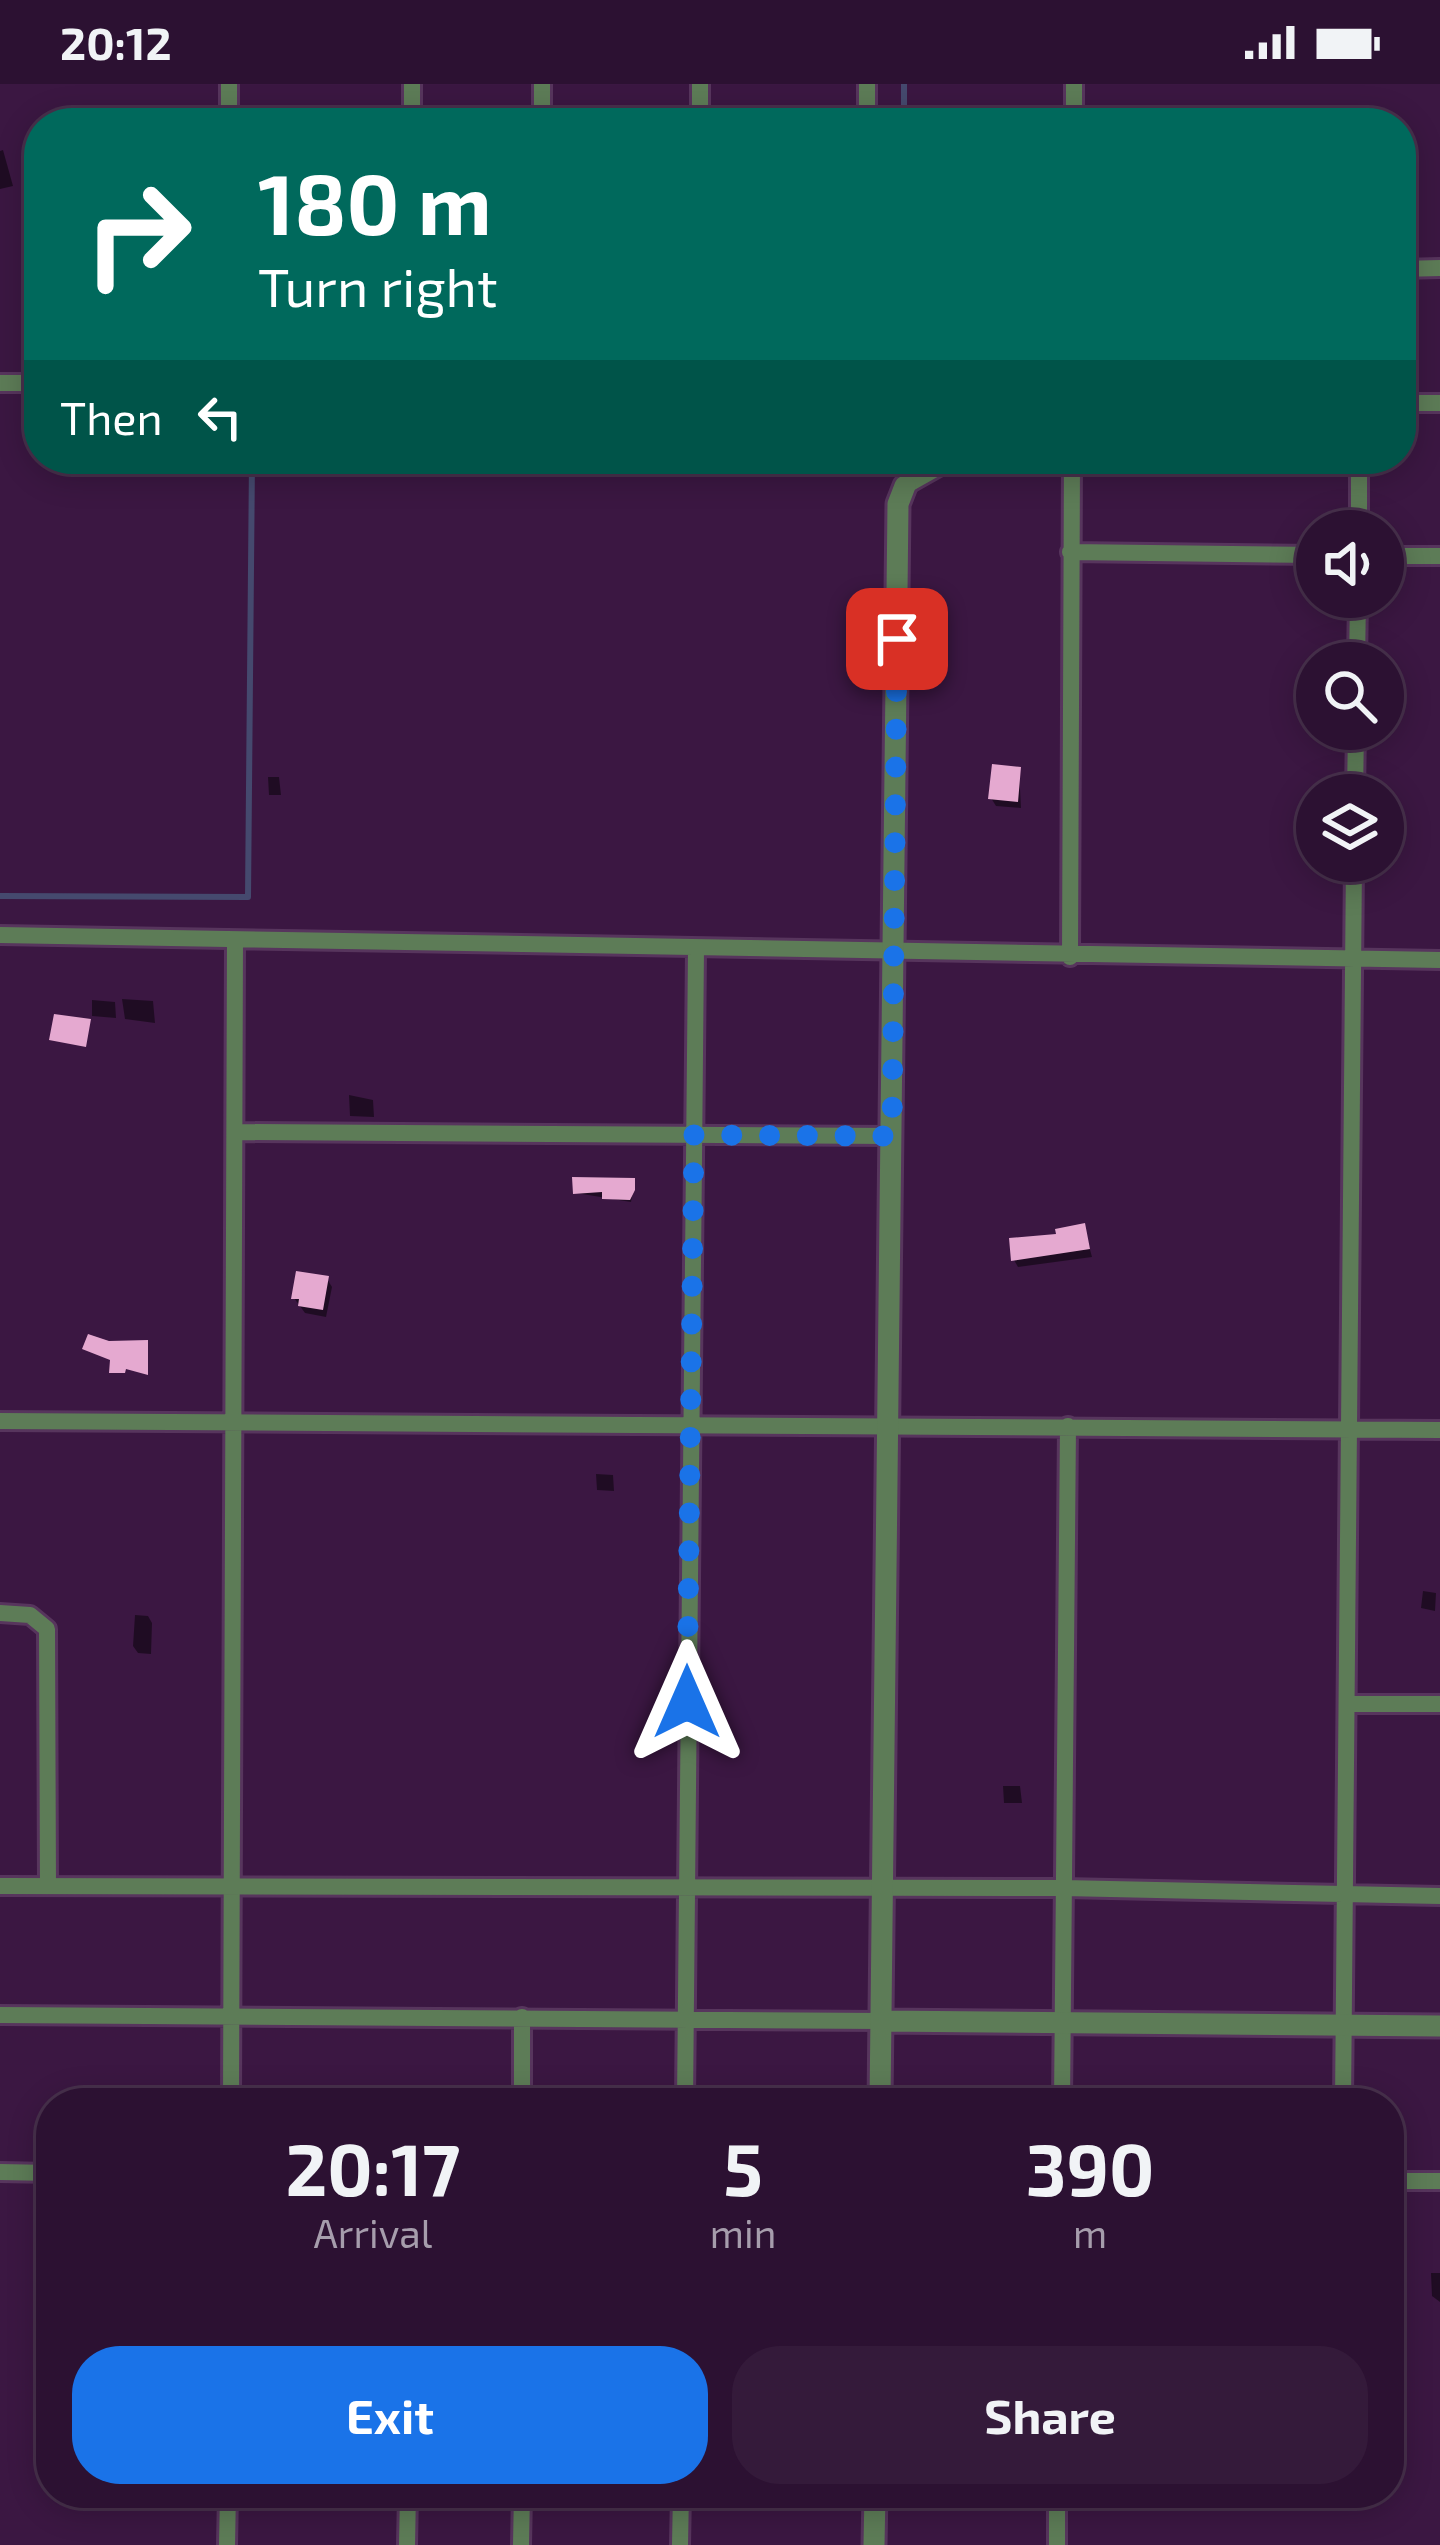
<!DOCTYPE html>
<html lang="en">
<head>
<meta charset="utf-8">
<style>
  :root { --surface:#2c1132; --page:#341a3a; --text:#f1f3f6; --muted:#a69dac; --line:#48314d; --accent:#1a73e8 }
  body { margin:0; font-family:"Exo 2",sans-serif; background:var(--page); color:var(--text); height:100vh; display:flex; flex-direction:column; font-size:45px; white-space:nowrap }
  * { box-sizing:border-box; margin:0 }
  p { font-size:39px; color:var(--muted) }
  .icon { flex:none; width:66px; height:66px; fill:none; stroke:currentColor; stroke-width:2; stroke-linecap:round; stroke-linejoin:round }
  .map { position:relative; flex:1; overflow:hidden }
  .side { position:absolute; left:36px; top:2004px; width:1368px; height:420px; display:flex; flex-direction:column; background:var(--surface); border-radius:48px; box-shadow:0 6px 30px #0003,0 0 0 3px var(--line) }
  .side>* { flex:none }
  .top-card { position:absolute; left:24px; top:24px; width:1392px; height:366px; border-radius:48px; box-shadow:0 6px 30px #0003,0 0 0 3px var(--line); background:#00695c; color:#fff; overflow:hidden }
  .tools { position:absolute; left:1296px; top:426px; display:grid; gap:24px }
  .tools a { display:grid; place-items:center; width:108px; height:108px; border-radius:50%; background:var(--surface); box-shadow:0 6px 30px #0003,0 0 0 3px var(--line); font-size:60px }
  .pin { position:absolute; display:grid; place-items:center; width:102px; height:102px; color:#fff; margin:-51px; border-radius:24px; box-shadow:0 6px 18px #0006 }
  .me { position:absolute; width:132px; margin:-66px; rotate:0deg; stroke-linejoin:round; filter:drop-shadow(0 0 9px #0008) }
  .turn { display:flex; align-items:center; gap:42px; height:252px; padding:0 36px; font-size:54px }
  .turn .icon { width:156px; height:156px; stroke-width:2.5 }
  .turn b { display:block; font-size:84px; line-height:102px }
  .then { display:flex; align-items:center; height:114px; padding:0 36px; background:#0003; gap:24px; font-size:45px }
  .eta { display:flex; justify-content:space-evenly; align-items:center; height:204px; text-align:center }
  .eta b { font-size:72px; font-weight:700; line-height:84px }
  .primary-button { display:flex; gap:24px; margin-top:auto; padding:24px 36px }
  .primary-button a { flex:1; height:138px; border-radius:48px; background:var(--accent); color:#fff; font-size:48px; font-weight:700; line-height:138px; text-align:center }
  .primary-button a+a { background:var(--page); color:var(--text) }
  .status { display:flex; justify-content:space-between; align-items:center; height:84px; padding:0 60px; background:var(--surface); direction:ltr }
  .status svg { height:33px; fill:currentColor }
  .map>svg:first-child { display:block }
  .shadow { fill:#0007 }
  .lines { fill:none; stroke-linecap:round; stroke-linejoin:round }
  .stream { stroke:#45496e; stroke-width:6 }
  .building { fill:#e5a9d0 }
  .minor-casing { stroke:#57355d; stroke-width:22 }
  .tertiary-casing { stroke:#57355d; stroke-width:27 }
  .minor { stroke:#5d7c57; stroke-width:16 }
  .tertiary { stroke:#5d7c57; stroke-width:21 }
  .route { stroke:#1a73e8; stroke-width:21; stroke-dasharray:0 37.8 }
</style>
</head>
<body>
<div class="status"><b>20:12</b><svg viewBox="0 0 49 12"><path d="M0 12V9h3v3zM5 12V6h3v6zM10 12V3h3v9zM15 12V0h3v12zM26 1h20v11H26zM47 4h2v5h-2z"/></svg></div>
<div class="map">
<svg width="1440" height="2461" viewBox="0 0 1440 2461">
  <rect width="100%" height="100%" fill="#3b1742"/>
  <path class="shadow" d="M 3,66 L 13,102 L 0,105 L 0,67 Z
    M 1019,686 L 1021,724 L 996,722 L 991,714 Z
    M 268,693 L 279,693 L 281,711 L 269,711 Z
    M 122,915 L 153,917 L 155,939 L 125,935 Z
    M 92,916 L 115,918 L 116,934 L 92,932 Z
    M 349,1011 L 373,1016 L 374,1033 L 350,1032 Z
    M 634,1100 L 631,1118 L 576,1109 Z
    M 1084,1143 L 1092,1173 L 1018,1183 L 1014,1176 Z
    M 327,1195 L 332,1203 L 326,1233 L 305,1229 L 294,1214 Z
    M 596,1390 L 613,1391 L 614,1407 L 597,1406 Z
    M 1423,1507 L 1436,1509 L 1435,1527 L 1421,1524 Z
    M 135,1531 L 148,1532 L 152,1539 L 151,1570 L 138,1569 L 133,1562 Z
    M 1003,1702 L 1020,1702 L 1022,1719 L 1004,1719 Z
    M 1431,2189 L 1440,2189 L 1440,2218 L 1432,2212 Z"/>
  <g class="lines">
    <path class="stream" d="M 904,39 L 904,0
      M 0,812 L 248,813 L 252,375"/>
  </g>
  <path class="building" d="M 992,680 L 1021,683 L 1018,718 L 988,715 Z
    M 54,930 L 91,935 L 86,963 L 49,956 Z
    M 572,1093 L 635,1094 L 635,1106 L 630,1116 L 602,1115 L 602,1108 L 573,1110 Z
    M 1085,1139 L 1090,1165 L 1011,1177 L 1009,1154 L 1056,1150 L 1055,1145 Z
    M 296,1187 L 329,1192 L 323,1226 L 298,1222 L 299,1215 L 291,1215 Z
    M 88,1250 L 109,1257 L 148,1256 L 148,1291 L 126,1285 L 125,1289 L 109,1289 L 110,1276 L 82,1265 Z"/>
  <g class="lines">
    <defs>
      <path id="minor" d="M 700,0 L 700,39
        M 867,0 L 867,39
        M 229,39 L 229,0
        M 412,39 L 412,0
        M 542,39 L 542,0
        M 1074,39 L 1074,0
        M 1401,185 L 1440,184
        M 0,299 L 39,299
        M 1401,319 L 1440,319
        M 905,402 L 953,375
        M 1359,447 L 1359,375
        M 1070,468 L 1317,471
        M 1383,472 L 1440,472
        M 1357,579 L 1358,513
        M 1355,711 L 1356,645
        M 0,851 L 1440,876
        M 1070,873 L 1072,375
        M 235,1048 L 893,1052
        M 0,1337 L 1440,1346
        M 0,1529 L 30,1531 L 47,1545 L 48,1802
        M 1347,1620 L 1440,1620
        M 0,1802 L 1064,1804 L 1440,1812
        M 0,1931 L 881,1937
        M 231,2019 L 235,857
        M 522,2019 L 522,1933
        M 685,2019 L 696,866
        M 1062,2019 L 1068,1342
        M 1343,2019 L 1354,777
        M 0,2088 L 51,2089
        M 1389,2097 L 1440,2097
        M 227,2461 L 228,2409
        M 407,2461 L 408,2409
        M 521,2461 L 522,2409
        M 680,2461 L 681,2409
        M 1057,2461 L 1057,2409"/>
      <path id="tertiary" d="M 881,1937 L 1440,1942
        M 880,2019 L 898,420 L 905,402
        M 874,2461 L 875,2409"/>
    </defs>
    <use href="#minor" class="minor-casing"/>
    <use href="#tertiary" class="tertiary-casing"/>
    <use href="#minor" class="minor"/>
    <use href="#tertiary" class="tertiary"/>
  </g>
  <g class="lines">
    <path class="route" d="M 687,1618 L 694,1051 L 892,1052 L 897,555"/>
  </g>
</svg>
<div class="tools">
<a><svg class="icon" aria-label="sound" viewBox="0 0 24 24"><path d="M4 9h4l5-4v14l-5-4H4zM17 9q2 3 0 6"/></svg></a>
<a><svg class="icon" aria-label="search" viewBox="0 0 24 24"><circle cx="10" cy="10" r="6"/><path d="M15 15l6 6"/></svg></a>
<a><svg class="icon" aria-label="layers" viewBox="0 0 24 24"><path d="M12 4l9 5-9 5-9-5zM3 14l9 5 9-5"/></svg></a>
</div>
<div class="pin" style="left:897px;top:555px;background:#d93025"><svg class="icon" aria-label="arrive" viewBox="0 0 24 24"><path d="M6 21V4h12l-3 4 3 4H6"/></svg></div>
<svg class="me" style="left:687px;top:1618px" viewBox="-20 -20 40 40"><path d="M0-17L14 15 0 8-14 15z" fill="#1a73e8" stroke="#fff" stroke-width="4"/></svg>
<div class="top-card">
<div class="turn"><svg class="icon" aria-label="right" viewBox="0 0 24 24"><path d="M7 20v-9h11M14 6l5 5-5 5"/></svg><div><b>180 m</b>Turn right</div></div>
<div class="then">Then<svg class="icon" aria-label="left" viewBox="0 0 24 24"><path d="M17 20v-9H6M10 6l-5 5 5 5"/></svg></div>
</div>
<section class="side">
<div class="eta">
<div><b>20:17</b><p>Arrival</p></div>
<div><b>5</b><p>min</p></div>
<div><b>390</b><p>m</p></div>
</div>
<div class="primary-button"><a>Exit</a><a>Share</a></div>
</section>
</div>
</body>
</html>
